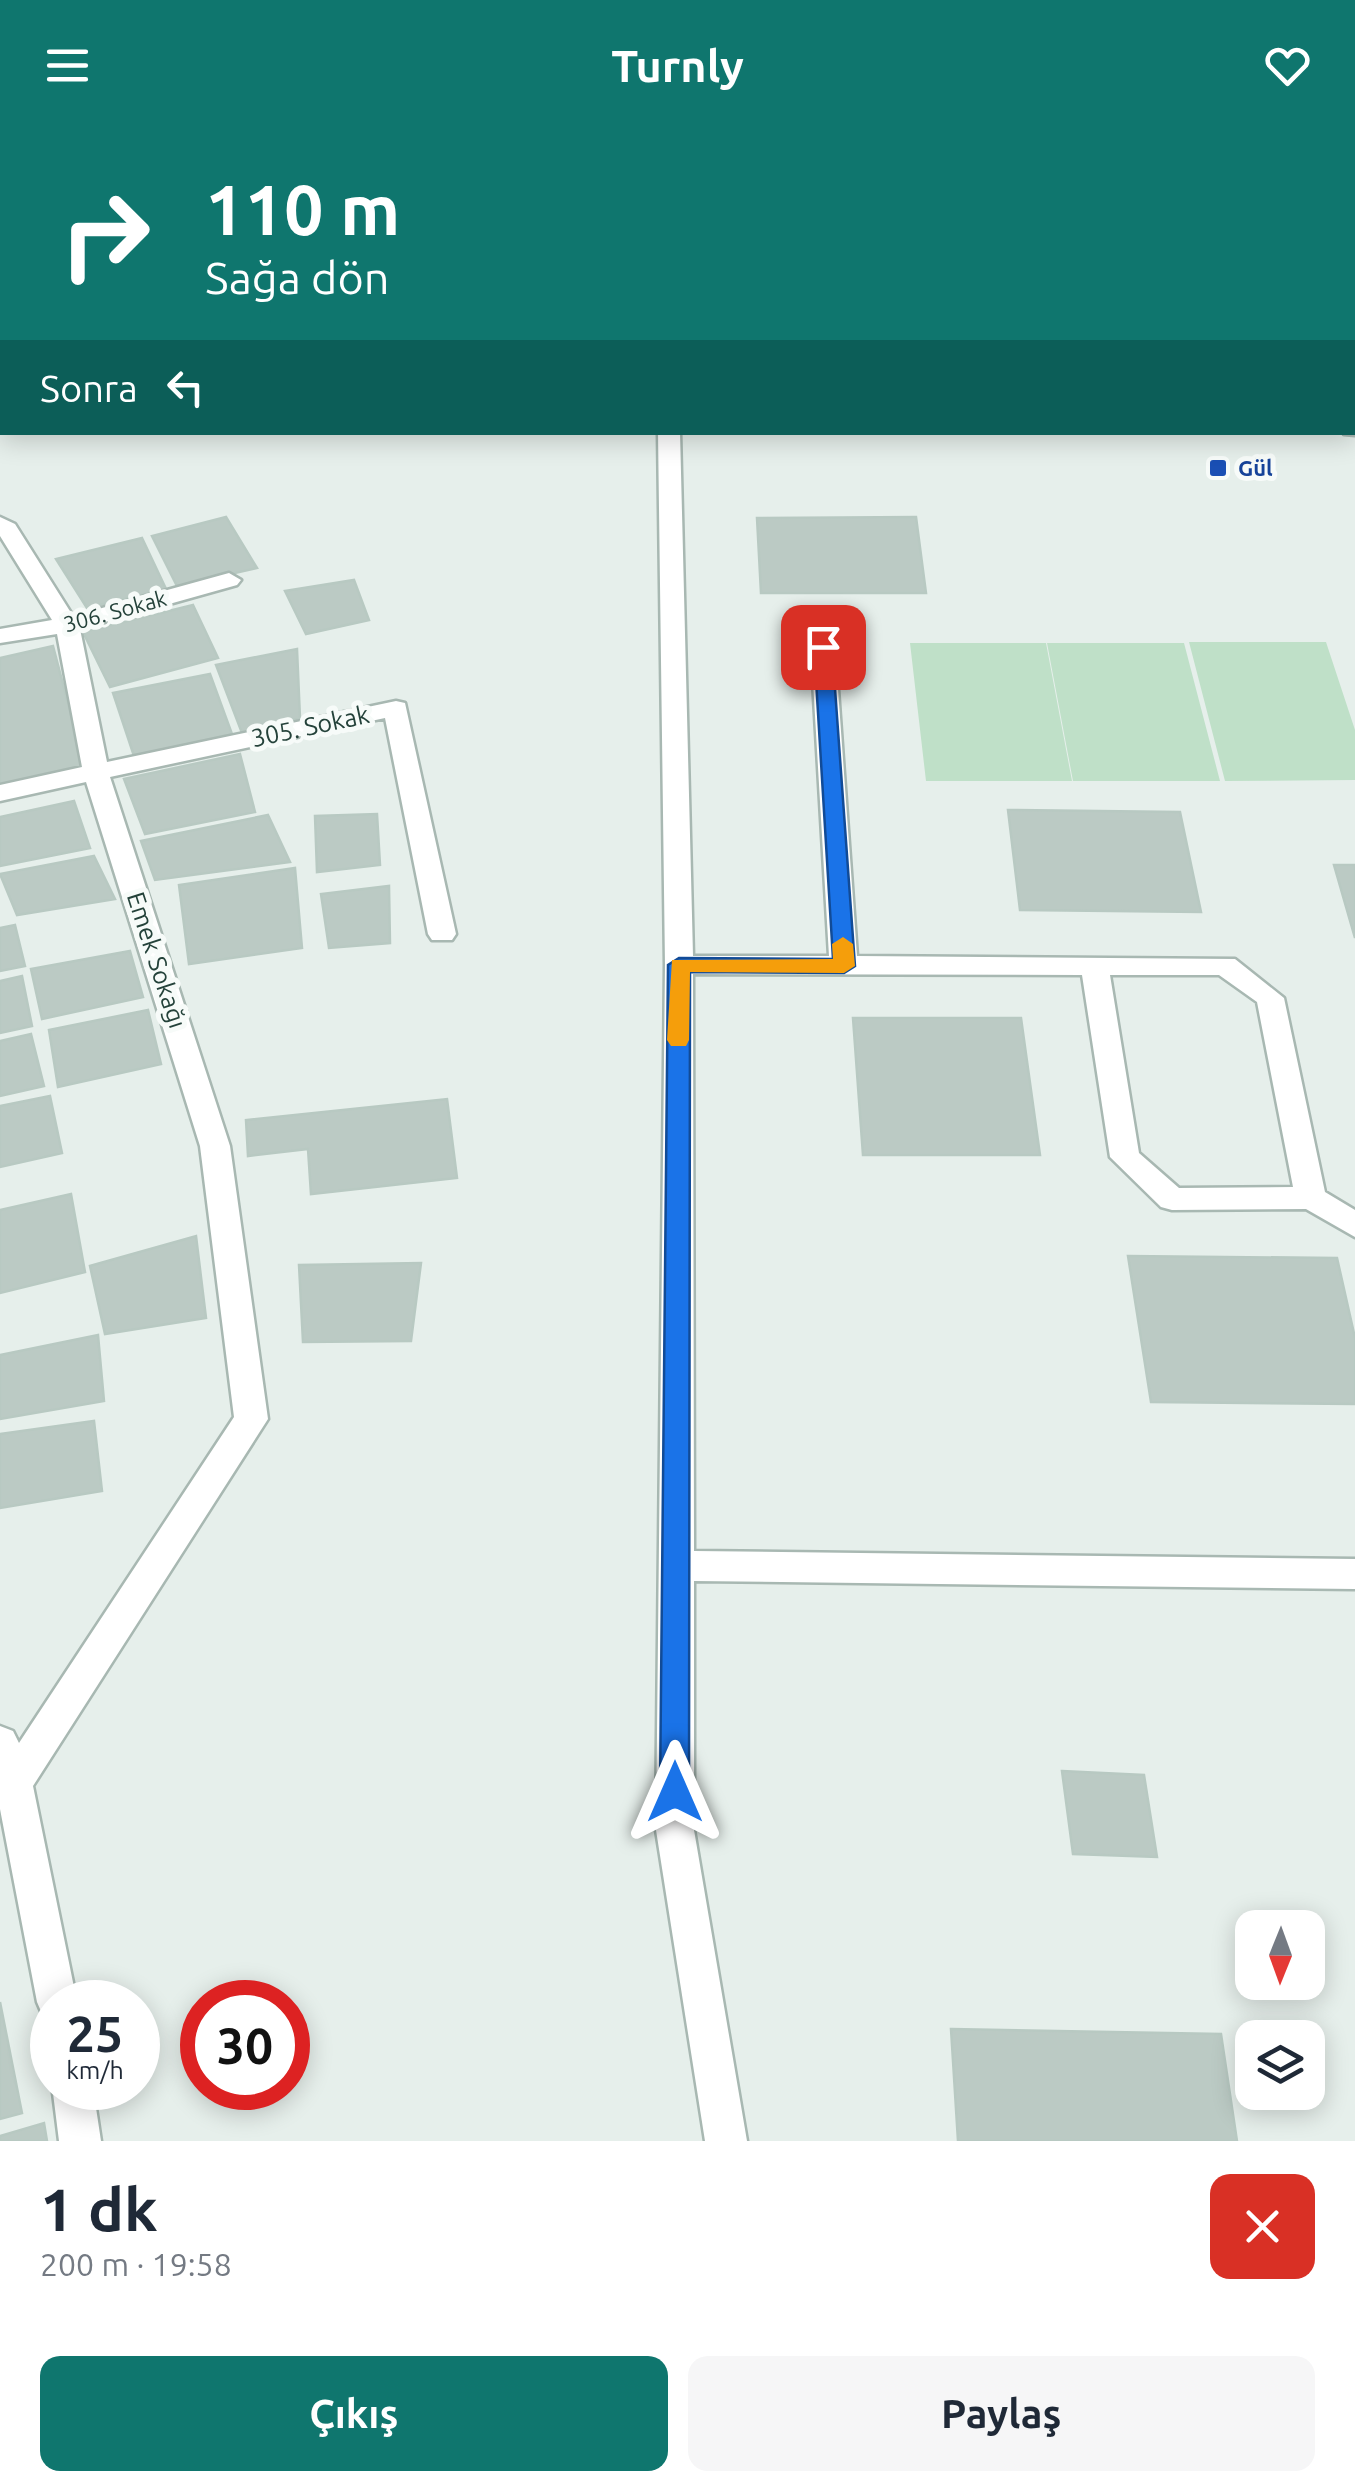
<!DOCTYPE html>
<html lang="tr">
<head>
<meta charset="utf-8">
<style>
  :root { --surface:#fff; --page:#f6f6f7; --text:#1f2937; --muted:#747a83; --accent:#0f766e }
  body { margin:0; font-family:Ubuntu,sans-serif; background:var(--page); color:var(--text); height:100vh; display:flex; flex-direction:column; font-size:38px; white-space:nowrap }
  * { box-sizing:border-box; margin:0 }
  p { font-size:32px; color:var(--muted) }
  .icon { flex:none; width:55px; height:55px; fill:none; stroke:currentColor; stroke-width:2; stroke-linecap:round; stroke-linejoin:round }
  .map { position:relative; height:2011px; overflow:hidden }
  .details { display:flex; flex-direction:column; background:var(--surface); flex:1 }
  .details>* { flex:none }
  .guide { position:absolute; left:0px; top:0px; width:1355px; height:305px; box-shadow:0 5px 25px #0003; background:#0f766e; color:#fff; overflow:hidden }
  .needle { width:65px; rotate:181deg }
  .fabs { position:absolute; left:1235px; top:1780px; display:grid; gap:20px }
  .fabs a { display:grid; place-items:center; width:90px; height:90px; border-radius:20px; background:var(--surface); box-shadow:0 5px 25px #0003; font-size:50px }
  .speed { position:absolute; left:30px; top:1850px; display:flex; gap:20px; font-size:50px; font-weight:700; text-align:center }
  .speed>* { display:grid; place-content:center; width:130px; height:130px; border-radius:50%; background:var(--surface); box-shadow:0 5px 25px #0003; line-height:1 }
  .speed small { font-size:25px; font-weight:400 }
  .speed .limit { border:15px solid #d22; background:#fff; color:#111 }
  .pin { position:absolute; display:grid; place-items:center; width:85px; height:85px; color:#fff; margin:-42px; border-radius:20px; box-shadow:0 5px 15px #0006 }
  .me { position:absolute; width:110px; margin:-55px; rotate:0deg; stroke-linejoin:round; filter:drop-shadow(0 0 8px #0008) }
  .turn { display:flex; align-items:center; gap:35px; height:210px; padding:0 40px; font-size:45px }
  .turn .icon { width:130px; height:130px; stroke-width:2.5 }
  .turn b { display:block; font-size:70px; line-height:85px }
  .then { display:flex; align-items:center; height:95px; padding:0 40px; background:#0003; gap:20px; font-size:38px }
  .round { display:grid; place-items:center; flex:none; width:105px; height:105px; border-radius:20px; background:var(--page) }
  .overview { display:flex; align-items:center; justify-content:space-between; height:170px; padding:0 40px }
  h1 { font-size:60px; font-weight:700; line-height:75px }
  .action { display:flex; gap:20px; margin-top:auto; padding:20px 40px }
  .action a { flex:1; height:115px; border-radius:20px; background:var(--accent); color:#fff; font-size:40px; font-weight:700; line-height:115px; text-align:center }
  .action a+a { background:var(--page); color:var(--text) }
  header { display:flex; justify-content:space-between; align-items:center; height:130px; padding:0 40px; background:var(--accent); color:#fff; font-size:45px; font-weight:700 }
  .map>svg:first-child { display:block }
  .green { fill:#bfe0c8 }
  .building { fill:#bbcac4; stroke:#b8c9c2; stroke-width:2.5 }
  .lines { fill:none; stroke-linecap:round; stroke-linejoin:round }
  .minor-casing { stroke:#a8b8b2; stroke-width:5 }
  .tertiary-casing { stroke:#a8b8b2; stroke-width:5 }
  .minor { fill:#fff; fill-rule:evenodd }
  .tertiary { fill:#fff; fill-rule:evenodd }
  .route { fill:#1a73e8; stroke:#114b97; stroke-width:2.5 }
  .slow { fill:#f59e0b }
  .transit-dot { fill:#1a4fb4; stroke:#f7fbf9; stroke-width:4 }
  .labels { text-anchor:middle; stroke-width:10; stroke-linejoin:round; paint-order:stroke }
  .far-transit-label { font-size:22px; font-weight:bold; fill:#164399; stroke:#f7fbf9; text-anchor:start }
  .far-street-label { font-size:22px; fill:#24423a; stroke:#f7fbf9 }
  .street-label { font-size:25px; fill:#24423a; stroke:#f7fbf9 }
</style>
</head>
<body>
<header><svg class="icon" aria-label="menu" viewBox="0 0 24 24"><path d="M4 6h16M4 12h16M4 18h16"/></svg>Turnly<svg class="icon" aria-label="heart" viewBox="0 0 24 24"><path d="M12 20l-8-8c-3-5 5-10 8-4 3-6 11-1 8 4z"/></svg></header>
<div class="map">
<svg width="1355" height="2011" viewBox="0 0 1355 2011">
  <rect width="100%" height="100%" fill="#e6efeb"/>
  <path class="green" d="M 1189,512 L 1326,512 L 1355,600 L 1355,650 L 1225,651 Z
    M 910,513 L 1046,513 L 1072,651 L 926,651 Z
    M 1047,513 L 1184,513 L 1220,651 L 1073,651 Z"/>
  <path class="building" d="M 226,387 L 257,438 L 177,456 L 152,406 Z
    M 916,387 L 926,463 L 761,463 L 757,388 Z
    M 142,408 L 166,459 L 87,478 L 56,429 Z
    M 354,450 L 369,490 L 306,504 L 285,461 Z
    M 193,475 L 218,528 L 110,557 L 83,502 Z
    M 53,516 L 85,638 L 0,655 L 0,528 Z
    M 297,519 L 300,588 L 242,603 L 216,535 Z
    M 210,544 L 232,604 L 134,626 L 113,563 Z
    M 240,624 L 255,682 L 145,704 L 124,649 Z
    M 74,671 L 90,718 L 0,736 L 0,687 Z
    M 1008,680 L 1180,682 L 1201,782 L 1020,780 Z
    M 377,684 L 380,735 L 317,742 L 315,686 Z
    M 268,685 L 290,732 L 155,750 L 141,711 Z
    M 94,726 L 115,769 L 17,785 L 0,744 Z
    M 1334,735 L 1355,735 L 1355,808 Z
    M 295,738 L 302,818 L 189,834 L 179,755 Z
    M 389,756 L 390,813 L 329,818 L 321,764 Z
    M 15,795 L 25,836 L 0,841 L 0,798 Z
    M 130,821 L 143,867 L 42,889 L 31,839 Z
    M 22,846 L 32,896 L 0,903 L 0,851 Z
    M 148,880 L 161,934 L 58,957 L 49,900 Z
    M 853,888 L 1021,888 L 1040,1025 L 863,1025 Z
    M 31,904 L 44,956 L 0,966 L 0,911 Z
    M 50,966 L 62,1023 L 0,1037 L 0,976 Z
    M 447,969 L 457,1048 L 311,1064 L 308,1019 L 248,1026 L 246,990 Z
    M 71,1064 L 85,1142 L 0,1163 L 0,1080 Z
    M 196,1106 L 206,1188 L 105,1204 L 90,1136 Z
    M 1128,1126 L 1337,1128 L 1355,1208 L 1355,1274 L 1151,1272 Z
    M 421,1133 L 411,1211 L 303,1212 L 299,1135 Z
    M 98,1205 L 104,1271 L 0,1289 L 0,1225 Z
    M 94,1291 L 102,1361 L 0,1378 L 0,1304 Z
    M 1062,1641 L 1144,1645 L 1157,1727 L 1073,1724 Z
    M 0,1872 L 22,1983 L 0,1989 Z
    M 951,1899 L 1221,1904 L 1237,2011 L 958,2011 Z
    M 44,1993 L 47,2011 L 0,2011 L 0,2006 Z"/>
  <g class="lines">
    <defs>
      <path id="minor" d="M 689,0 L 707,0 L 707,2 L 689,2 Z
        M 896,0 L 914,0 L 914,2 L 896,2 Z
        M 1005,0 L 1023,0 L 1024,2 L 1006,2 Z
        M 1235,0 L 1263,0 L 1264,2 L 1237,2 Z
        M 1352,20 L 1355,20 L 1355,30 L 1352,30 Z
        M 658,302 L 680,302 L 693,826 L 829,826 L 811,517 L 814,512 L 832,512 L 835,517 L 857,826 L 1235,829 L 1284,868 L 1325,1062 L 1355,1080 L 1355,1107 L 1306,1079 L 1172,1080 L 1161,1077 L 1110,1027 L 1082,845 L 693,844 L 694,1421 L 1355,1429 L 1355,1459 L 694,1451 L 694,1700 L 747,2011 L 705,2011 L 656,1700 L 665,835 ZM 1110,845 L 1219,845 L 1257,872 L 1293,1057 L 1179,1058 L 1139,1023 Z
        M 0,387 L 15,394 L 73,486 L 229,443 L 241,450 L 237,455 L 80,499 L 107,632 L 396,571 L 405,573 L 456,804 L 452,810 L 432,810 L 428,804 L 385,588 L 110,647 L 230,1016 L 268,1289 L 33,1656 L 77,1872 L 52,1872 L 52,1890 L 43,1886 L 37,1872 L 0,1679 L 0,1596 L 13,1601 L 19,1613 L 234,1287 L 200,1016 L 86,652 L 0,671 L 0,655 L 82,637 L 57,504 L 0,513 L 0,499 L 52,490 L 0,406 Z
        M 52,1955 L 93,1958 L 101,2011 L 59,2011 Z"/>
      <path id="tertiary" d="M 0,201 L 2,201 L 2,213 L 0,213 Z
        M 1352,293 L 1355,305 L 1344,304 L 1352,302 Z"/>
    </defs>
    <use href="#minor" class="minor-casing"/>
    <use href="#tertiary" class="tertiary-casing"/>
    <use href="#minor" class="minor"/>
    <use href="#tertiary" class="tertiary"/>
  </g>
  <path class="route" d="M 823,512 L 832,517 L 855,836 L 844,843 L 690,842 L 689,1662 L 685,1671 L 675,1675 L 665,1671 L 660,1662 L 668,835 L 679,828 L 833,829 L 814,517 Z"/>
  <path class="slow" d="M 843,807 L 853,814 L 855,836 L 844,843 L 690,842 L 689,910 L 686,916 L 671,916 L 667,910 L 672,830 L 833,829 L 832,814 Z"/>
  <rect class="transit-dot" x="1208" y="328" width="20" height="20" rx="5"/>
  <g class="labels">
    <g class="far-transit-label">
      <text x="1238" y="346">Gül</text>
    </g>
    <g class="far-street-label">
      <text transform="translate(115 481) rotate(-15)" y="8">306. Sokak</text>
    </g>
    <g class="street-label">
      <text transform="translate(310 596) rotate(-12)" y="9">305. Sokak</text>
      <text transform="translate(157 830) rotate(72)" y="9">Emek Sokağı</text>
    </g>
  </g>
</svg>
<div class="fabs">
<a><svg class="needle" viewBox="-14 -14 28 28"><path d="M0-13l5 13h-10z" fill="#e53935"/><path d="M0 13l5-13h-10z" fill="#747a83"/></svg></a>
<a><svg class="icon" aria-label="layers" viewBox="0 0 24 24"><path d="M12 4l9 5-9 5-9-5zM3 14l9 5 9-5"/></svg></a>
</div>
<div class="speed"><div>25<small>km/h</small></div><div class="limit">30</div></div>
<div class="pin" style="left:823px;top:517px;background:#d93025"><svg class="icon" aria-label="arrive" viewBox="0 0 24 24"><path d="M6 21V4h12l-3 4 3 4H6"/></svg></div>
<svg class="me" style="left:675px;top:1662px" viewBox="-20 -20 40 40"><path d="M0-17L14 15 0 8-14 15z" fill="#1a73e8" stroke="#fff" stroke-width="4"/></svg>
<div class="guide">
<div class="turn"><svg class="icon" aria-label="right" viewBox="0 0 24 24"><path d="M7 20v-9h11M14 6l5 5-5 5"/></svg><div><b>110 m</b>Sağa dön</div></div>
<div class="then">Sonra<svg class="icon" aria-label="left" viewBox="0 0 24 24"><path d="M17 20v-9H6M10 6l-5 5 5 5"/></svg></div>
</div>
</div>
<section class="details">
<div class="overview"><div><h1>1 dk</h1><p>200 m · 19:58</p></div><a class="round" style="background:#d93025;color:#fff"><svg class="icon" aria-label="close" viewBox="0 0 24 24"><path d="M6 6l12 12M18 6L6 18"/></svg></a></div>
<div class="action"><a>Çıkış</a><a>Paylaş</a></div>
</section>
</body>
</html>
